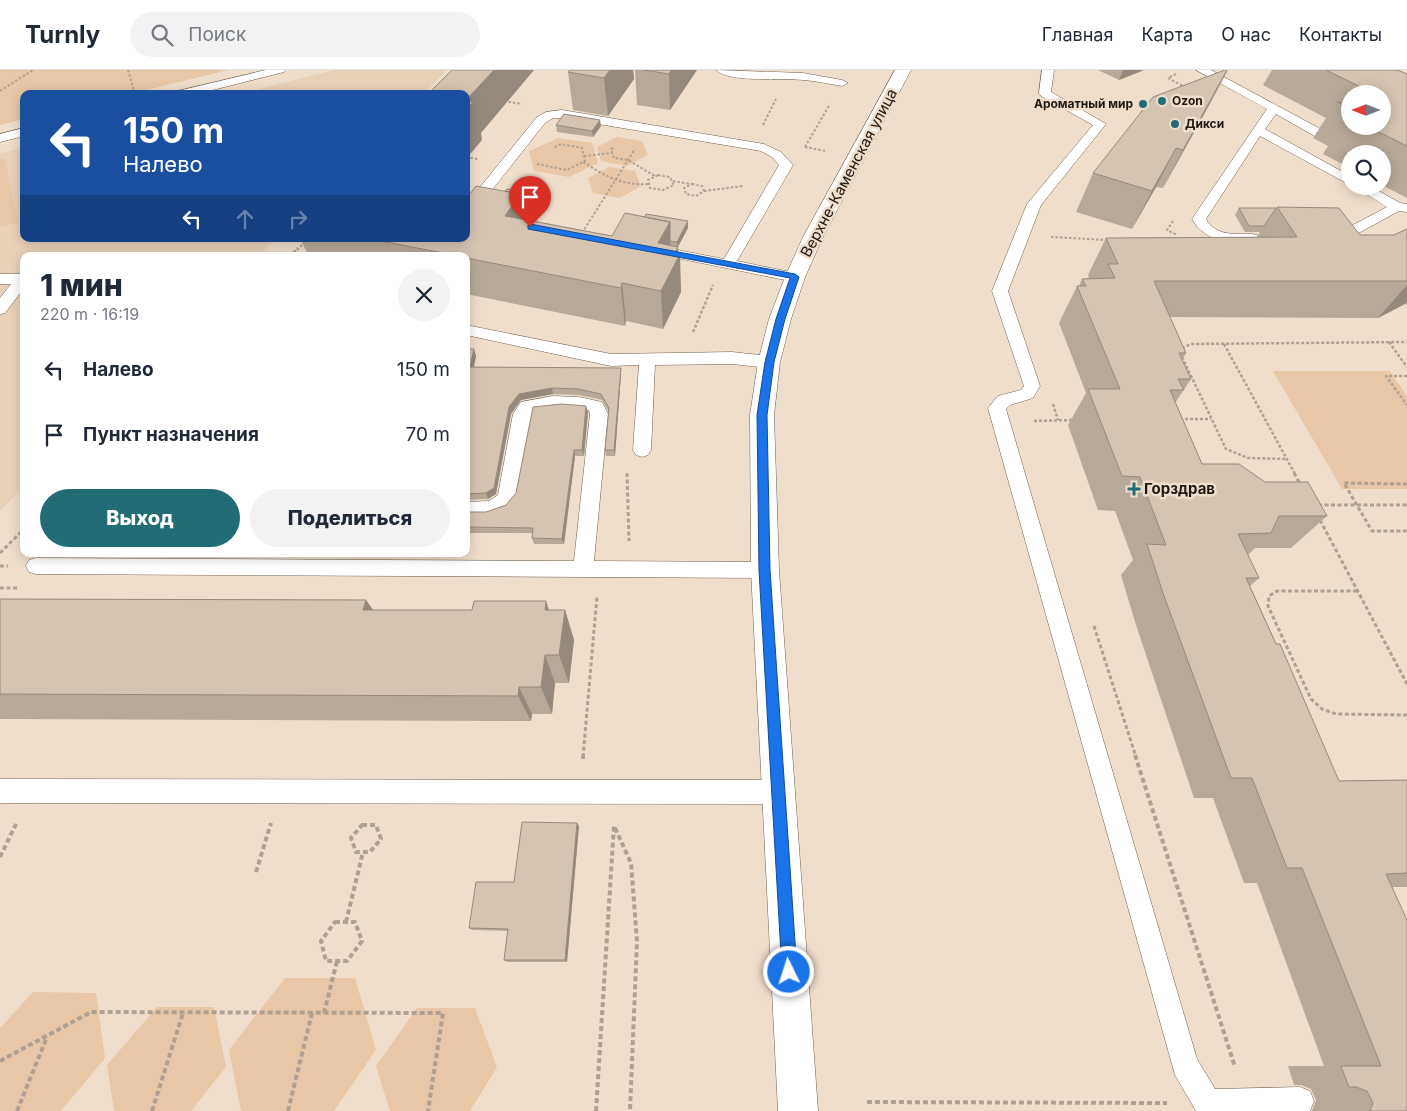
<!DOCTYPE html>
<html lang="ru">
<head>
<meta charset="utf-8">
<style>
  :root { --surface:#fff; --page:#f2f2f3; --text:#1f2937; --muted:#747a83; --line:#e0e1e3; --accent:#226d75 }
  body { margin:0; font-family:Inter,sans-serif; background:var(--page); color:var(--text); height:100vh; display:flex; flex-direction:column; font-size:19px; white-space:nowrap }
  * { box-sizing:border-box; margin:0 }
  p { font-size:16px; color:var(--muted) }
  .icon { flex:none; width:28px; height:28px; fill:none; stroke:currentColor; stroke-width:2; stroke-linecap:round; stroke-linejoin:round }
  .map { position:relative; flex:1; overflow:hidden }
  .panel { position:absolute; left:20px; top:182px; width:450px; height:305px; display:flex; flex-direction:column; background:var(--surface); border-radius:10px; box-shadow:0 2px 12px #0003 }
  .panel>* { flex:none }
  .banner { position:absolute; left:20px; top:20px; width:450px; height:152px; border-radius:10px; box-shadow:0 2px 12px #0003; background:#1a4fa0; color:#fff; overflow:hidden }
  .needle { width:32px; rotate:270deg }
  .buttons { position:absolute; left:1341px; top:15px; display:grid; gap:10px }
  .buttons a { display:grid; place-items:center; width:50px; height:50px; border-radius:50%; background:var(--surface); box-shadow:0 2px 12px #0003; font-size:25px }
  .pin { position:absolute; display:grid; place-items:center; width:42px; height:42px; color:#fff; margin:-51px -21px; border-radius:50% 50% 50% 0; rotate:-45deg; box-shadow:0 0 5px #0007 }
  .pin .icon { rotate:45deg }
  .me { position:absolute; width:55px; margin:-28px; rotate:356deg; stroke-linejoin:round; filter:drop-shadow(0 0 4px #0008) }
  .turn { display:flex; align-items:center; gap:18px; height:105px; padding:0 20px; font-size:22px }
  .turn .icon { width:65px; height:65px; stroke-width:2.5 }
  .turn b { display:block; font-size:35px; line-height:42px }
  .lanes { display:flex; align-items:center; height:48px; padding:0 20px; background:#0003; justify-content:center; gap:25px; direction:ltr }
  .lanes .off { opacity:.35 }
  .round { display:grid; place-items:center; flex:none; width:52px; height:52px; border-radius:26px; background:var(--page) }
  .overview { display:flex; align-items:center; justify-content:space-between; height:85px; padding:0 20px }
  h1 { font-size:30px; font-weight:800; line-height:38px }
  .button { display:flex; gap:10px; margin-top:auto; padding:10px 20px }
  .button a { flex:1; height:58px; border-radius:30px; background:var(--accent); color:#fff; font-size:20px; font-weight:800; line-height:58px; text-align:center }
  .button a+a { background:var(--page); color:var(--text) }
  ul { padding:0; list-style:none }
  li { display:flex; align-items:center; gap:15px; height:65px; padding:0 20px }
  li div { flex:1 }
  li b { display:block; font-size:19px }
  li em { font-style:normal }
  header { display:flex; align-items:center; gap:30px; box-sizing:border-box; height:70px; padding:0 25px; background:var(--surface); border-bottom:1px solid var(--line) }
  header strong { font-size:24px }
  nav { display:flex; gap:28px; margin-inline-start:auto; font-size:18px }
  .search { width:350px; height:45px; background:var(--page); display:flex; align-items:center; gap:12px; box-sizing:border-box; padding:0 18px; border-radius:28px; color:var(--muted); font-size:19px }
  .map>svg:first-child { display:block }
  .built { fill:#e8d1b9 }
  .green { fill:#e7c7a5 }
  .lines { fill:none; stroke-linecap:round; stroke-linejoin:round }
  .lane-casing { stroke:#6f6050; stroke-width:1 }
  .street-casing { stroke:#6f6050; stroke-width:1 }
  .path-far3 { stroke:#aea092; stroke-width:2; stroke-dasharray:2.5 2; stroke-linecap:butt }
  .path-far2 { stroke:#aea092; stroke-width:2.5; stroke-dasharray:3 2; stroke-linecap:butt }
  .path-far1 { stroke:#aea092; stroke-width:3; stroke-dasharray:4 2.5; stroke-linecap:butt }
  .path { stroke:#aea092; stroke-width:4; stroke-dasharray:5 3; stroke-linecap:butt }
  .lane { fill:#fff; fill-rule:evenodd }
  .street { fill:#fff; fill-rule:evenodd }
  .wall { fill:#b7a999; fill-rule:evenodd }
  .shaded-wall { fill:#95897d }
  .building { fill:#d5c4b2; stroke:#95897d }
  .route { fill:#1a73e8; stroke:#114b97 }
  .poi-dot { fill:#226d75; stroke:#f0decc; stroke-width:2 }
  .labels { text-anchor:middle; stroke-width:5; stroke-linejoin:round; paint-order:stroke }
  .far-poi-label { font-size:12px; font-weight:bold; fill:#1f1913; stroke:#f0decc; text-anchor:start }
  .street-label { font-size:15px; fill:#1f1913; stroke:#f0decc }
  .poi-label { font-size:15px; font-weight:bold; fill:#1f1913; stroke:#f0decc; text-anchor:start }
</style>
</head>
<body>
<header>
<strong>Turnly</strong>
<div class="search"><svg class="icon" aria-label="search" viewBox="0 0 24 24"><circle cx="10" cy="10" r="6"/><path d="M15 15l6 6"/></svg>Поиск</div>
<nav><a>Главная</a><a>Карта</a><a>О нас</a><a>Контакты</a></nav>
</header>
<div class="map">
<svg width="1407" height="1041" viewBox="0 0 1407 1041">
  <rect width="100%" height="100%" fill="#f0decc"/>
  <path class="built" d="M 334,0 L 447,0 L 423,24 L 239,24 Z
    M 24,77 L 24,169 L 276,169 L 258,186 L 24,186 L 24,417 L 0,441 L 0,83 Z"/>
  <path class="green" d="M 0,0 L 228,0 L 130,24 L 24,24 L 24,49 L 0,55 Z
    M 617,67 L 642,71 L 648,85 L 627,96 L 601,91 L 597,77 Z
    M 558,68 L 592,73 L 598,93 L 569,107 L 534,101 L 529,81 Z
    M 5,89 L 18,152 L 0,157 L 0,90 Z
    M 609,97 L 635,101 L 641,116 L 620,128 L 593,123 L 588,108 Z
    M 1273,301 L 1390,301 L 1407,326 L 1407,419 L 1342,419 Z
    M 285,908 L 355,908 L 376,980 L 334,1041 L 241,1041 L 229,980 Z
    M 33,922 L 96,923 L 105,988 L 61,1041 L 0,1041 L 0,958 Z
    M 157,937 L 214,937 L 226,997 L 191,1041 L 114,1041 L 107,995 Z
    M 417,938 L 475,938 L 497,997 L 470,1041 L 390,1041 L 376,996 Z"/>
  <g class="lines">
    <defs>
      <path id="lane" d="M 266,0 L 286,0 L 284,2 L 197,24 L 176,24 L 178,21 Z
        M 716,0 L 803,3 L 842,10 L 848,13 L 842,16 C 829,14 817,11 804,10 C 785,8 728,13 716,0 Z
        M 1042,0 L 1054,0 L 1051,22 L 1106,54 L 1041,135 L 1008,221 L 1040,316 L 1033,328 L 1010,335 L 1006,339 L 1197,989 L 1215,1019 L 1300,1017 L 1310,1021 L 1314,1031 L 1310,1041 L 1196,1041 L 1175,1005 L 988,338 L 998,326 L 1021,320 L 1024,316 L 992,221 L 1027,134 L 1093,55 L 1041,26 L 1039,23 Z
        M 1196,0 L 1211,0 L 1326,62 L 1328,65 L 1326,68 L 1318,68 L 1276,44 L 1265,59 L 1350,106 L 1350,115 L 1260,66 L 1206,149 C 1215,166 1235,164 1252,164 L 1257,165 L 1259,168 L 1257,171 C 1233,177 1204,171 1192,149 L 1267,39 Z
        M 562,40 L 764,74 L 781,82 L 793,95 L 737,191 L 800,204 L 802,207 L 800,210 L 795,212 L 652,183 L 647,182 L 645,179 L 647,176 L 652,175 L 724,189 L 779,95 L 772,87 L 761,81 L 562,48 L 553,48 L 545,53 L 480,135 L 478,143 L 468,143 L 466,135 L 468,132 L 537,47 L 546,42 Z
        M 24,58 L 24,66 L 0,72 L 0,64 Z
        M 1353,116 L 1370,116 L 1400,133 L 1407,134 L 1407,142 L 1399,141 L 1342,172 L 1326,172 L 1324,169 L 1326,166 L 1334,165 L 1387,137 Z
        M 0,204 L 24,204 L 24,218 L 5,243 L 0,244 L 0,228 L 11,214 L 0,214 Z
        M 466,255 L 611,284 L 732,282 L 769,286 L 775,288 L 777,292 L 775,296 L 769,298 L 732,294 L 655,295 L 651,380 L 648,385 L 642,387 L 636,385 L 633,380 L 639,295 L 611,296 L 466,265 Z
        M 553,326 L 579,327 L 602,332 L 608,344 L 594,491 L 765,492 L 772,494 L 775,500 L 772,506 L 765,508 L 36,504 L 29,502 L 26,496 L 29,490 L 36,488 L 574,491 L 590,344 L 589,340 L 562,338 L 533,341 L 516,428 C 506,447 485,447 466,446 L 466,432 L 489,431 L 498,425 L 513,344 L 521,332 Z
        M 0,709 L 778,710 L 786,714 L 790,722 L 786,730 L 778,734 L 0,733 Z"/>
      <path id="street" d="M 895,0 L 911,0 L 823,167 L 805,207 L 791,249 L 780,292 L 774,345 L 779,500 L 818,1041 L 778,1041 L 751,500 L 750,345 L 758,292 L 769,249 L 785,207 L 803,167 Z"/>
    </defs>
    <use href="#lane" class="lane-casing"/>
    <use href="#street" class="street-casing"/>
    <path class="path-far3" d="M 128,0 L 135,24
      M 1176,4 L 1168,8 L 1183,16
      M 0,21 L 33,0
      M 504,31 L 522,34
      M 763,55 L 776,29
      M 805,77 L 826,81
      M 805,77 L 830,34
      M 613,78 L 611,79 L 614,88 L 628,90 L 655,106
      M 584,86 L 612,83
      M 466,87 L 478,89
      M 583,92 C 605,106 622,116 649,114
      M 537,94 L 567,100 L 585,91 L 582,78 L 561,74 L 553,78
      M 658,105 L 670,107 L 674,115 L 663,120 L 650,118 L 648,110 Z
      M 673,111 L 691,114
      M 692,114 L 702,116 L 704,121 L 696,126 L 686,124 L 684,118 Z
      M 704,121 L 743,116
      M 1173,151 L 1167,160 L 1177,165
      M 582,163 L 635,79
      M 1051,167 L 1107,170
      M 297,180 L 308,169"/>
    <path class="path-far2" d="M 290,186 L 298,178
      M 693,262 L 713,215
      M 1389,272 L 1407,297
      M 1224,274 L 1295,404
      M 1182,278 L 1191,274 L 1407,272
      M 1182,287 L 1226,379 L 1248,388 L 1287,389
      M 1407,306 L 1386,306 L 1407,335
      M 1053,334 L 1058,350
      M 1180,349 L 1211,349
      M 1034,351 L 1073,350"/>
    <path class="path-far1" d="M 627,403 L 629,471
      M 1294,403 L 1300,414
      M 1407,414 L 1344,413 L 1372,461 L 1407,461
      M 1318,435 L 1407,435
      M 1320,450 L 1407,614
      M 0,483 L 24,459
      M 0,496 L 8,496
      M 0,518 L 19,518
      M 1357,521 L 1277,521 L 1269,526 L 1268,536 L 1311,629 L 1322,639 L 1336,644 L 1407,645
      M 1094,556 L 1136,687
      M 583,687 L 597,526"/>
    <path class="path" d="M 1135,685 L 1235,997
      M 583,689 L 583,685
      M 362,755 L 376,755 L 381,769 L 370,782 L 356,782 L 351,768 Z
      M 615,758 L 631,793 L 637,871 L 630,1041
      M 0,787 L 16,754
      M 256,802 L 271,753
      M 335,852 L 355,852 L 362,871 L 347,891 L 326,891 L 321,871 Z
      M 346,852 L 363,782
      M 324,943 L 337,891
      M 0,991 L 91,942 L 443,943 L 428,1041
      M 867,1032 L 1167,1033
      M 17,1041 L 47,967
      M 152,1041 L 183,943
      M 288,1041 L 312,943
      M 596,1041 L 614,755"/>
    <use href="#lane" class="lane"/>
    <use href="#street" class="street"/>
  </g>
  <path class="wall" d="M 570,0 L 633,0 L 634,9 L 608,46 L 573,40 L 568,2 Z
    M 635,0 L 697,0 L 670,40 L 637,35 Z
    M 1098,0 L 1144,0 L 1119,10 Z
    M 1228,0 L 1208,37 L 1163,118 L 1156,117 L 1132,159 L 1076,142 L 1093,103 Z
    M 1272,0 L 1397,0 L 1407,4 L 1407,128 L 1382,115 L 1382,84 L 1350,84 L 1350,98 L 1323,84 L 1328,76 L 1313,68 L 1326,48 L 1263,15 ZM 1350,24 L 1382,24 L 1382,56 L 1350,56 Z
    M 556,55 L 601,56 L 593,67 L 557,62 Z
    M 505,121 L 546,126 L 547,133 L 535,151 L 612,166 L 645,147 L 688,151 L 688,158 L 678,177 L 681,222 L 663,259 L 626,251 L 625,256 L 466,224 L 466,186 L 309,186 L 300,169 L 466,169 Z
    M 1277,137 L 1360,165 L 1394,165 L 1407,159 L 1407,235 L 1405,234 L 1378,248 L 1170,247 L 1186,283 L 1182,290 L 1191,309 L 1175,333 L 1202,394 L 1265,412 L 1327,446 L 1291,478 L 1255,478 L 1248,485 L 1259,508 L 1250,516 L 1339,711 L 1407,710 L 1407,817 L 1393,817 L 1407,1041 L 1312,1041 L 1316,1030 L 1311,1019 L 1301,1015 L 1294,1015 L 1288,996 L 1324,996 L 1257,813 L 1244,813 L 1213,728 L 1194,728 L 1136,555 L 1121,505 L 1133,490 L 1115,441 L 1098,440 L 1068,355 L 1086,323 L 1059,253 L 1077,216 L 1079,216 L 1082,209 L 1089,209 L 1088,205 L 1106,168 L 1257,167 L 1260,162 L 1245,162 L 1235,145 L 1239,138 L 1276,138 Z
    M 466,279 L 476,286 L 474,297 L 621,298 L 621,304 L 615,386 L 606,386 L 605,380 L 609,342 L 602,330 L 579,325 L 553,324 L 521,330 L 511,344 L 496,424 L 488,429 L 466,430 Z
    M 588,342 L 584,386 L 575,386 L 564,474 L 534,474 L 532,468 L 533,463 L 466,463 L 466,442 L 486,442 L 506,435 Z
    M 0,529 L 366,530 L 373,540 L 565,540 L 574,570 L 569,613 L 555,613 L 552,644 L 532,644 L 531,651 L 0,649 Z
    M 579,756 L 567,892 L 507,892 L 504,890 L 508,861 L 472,860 L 469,858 L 514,812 Z"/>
  <path class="shaded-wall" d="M 494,0 L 534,0 L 481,63 L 482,70 L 466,89 L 466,30 Z
    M 610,0 L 633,0 L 634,9 L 608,46 L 604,8 Z
    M 671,0 L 697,0 L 670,40 L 669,4 Z
    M 1123,0 L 1144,0 L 1119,10 Z
    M 1228,0 L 1208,37 L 1163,118 L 1183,80 Z
    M 600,50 L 601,56 L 593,67 L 592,61 Z
    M 1176,78 L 1156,117 L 1132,159 L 1152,121 Z
    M 520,124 L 528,163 L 505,146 Z
    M 546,126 L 547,133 L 535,152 L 533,146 Z
    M 688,151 L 688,158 L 677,178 L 678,177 L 678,186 L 680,184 L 681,222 L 663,259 L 661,221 L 675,183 L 677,178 L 677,172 Z
    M 670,152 L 671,190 L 658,173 Z
    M 622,213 L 626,251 L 625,256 L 621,218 Z
    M 1407,215 L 1407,232 L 1405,234 L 1378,248 Z
    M 474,279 L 476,286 L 472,304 L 470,297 Z
    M 621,298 L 621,304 L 615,386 L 614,380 Z
    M 552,318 L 553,324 L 521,330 L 511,344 L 496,424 L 488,429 L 486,423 L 509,337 L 519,324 Z
    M 586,336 L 588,342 L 584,386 L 582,380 Z
    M 574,380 L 575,386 L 564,474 L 562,469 Z
    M 366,530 L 388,561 L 363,540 Z
    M 546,531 L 556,561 L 545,540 Z
    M 565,540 L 574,570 L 569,613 L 559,585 Z
    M 545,585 L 555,613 L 552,644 L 541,617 Z
    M 519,617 L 532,644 L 531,651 L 518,626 Z
    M 577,753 L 579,756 L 567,892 L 565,890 Z"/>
  <path class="building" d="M 452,0 L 494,0 L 466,30 L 466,24 L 428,24 Z
    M 570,0 L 610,0 L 604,8 L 568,2 Z
    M 644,0 L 671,0 L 669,4 Z
    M 1225,0 L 1227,0 L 1183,80 L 1176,78 L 1152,121 L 1093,103 L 1153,27 Z
    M 1326,0 L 1397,0 L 1407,4 L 1407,76 L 1367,56 L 1382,56 L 1382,24 L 1358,24 L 1367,20 Z
    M 466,31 L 473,32 L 466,40 Z
    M 1337,32 L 1350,33 L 1350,38 Z
    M 564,44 L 600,50 L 592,61 L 556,55 Z
    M 476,116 L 520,124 L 505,146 L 612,166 L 625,143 L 670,152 L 658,173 L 678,177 L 675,183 L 680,184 L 661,221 L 622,213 L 621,218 L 466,188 L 466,186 L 459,186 L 370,169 L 466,169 L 466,129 Z
    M 507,119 L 546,126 L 533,146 L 524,144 L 520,124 L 505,121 Z
    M 1277,137 L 1339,138 L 1360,165 L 1394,165 L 1407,159 L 1407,211 L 1154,211 L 1186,283 L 1179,283 L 1191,309 L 1178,309 L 1184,320 L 1170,320 L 1202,394 L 1239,394 L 1265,412 L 1308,412 L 1327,446 L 1279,446 L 1271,463 L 1238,464 L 1259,508 L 1246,508 L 1276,574 L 1280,574 L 1339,711 L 1407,710 L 1407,803 L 1386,804 L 1407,850 L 1407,1041 L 1370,1041 L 1373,1033 L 1367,1021 L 1356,1017 L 1349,1017 L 1341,996 L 1381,996 L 1302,798 L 1287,798 L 1252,708 L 1231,708 L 1164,526 L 1147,474 L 1166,475 L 1140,407 L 1122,406 L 1088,319 L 1120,319 L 1077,216 L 1086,216 L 1082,209 L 1115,208 L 1108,194 L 1118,194 L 1106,168 L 1297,167 Z
    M 1239,138 L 1276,138 L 1264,156 L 1249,156 Z
    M 646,144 L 688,151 L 677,172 L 670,171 L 670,152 L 645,147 Z
    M 466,279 L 474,279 L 470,297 L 621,298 L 614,380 L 605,380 L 609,338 L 601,324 L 578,319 L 552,318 L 519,324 L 509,337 L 494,418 L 486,423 L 466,424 Z
    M 561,334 L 586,336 L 582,380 L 574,380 L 562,469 L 532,468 L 533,458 L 466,457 L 466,442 L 486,442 L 506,435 L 516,423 L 533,337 Z
    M 0,529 L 366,530 L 363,540 L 472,540 L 474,531 L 546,531 L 545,540 L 565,540 L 559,585 L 545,585 L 541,617 L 519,617 L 518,626 L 0,624 Z
    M 522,752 L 577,753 L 565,890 L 504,890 L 508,859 L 469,858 L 476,812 L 514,812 Z"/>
  <path class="route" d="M 530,154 L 795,204 L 799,207 L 785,249 L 774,292 L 767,345 L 770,500 L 797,902 L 795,907 L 789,909 L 784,907 L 782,902 L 759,500 L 757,345 L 765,292 L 776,249 L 790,208 L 528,159 L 528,155 Z"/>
  <g class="poi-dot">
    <circle cx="1162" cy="31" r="5"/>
    <circle cx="1143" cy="34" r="5"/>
    <circle cx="1175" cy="54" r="5"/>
    <path d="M1131.5 411.5h5v5h5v5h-5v5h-5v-5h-5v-5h5z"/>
  </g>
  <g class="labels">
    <g class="far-poi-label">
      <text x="1172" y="35">Ozon</text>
      <text x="1133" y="38" text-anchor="end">Ароматный мир</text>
      <text x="1185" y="58">Дикси</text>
    </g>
    <g class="street-label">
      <text transform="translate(849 103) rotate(-62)" y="5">Верхне-Каменская улица</text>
    </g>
    <g class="poi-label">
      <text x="1144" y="424">Горздрав</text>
    </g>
  </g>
</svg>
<div class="buttons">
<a><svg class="needle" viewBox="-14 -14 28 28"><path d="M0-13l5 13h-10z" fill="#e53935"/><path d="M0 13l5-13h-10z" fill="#747a83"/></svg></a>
<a><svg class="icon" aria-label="search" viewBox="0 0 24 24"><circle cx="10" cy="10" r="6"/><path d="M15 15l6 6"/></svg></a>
</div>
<div class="pin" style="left:530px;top:157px;background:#d93025"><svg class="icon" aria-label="arrive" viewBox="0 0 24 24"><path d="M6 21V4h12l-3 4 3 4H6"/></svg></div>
<svg class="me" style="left:789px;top:902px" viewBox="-20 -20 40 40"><circle r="17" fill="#1a73e8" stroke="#fff" stroke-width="3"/><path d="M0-11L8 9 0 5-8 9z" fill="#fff"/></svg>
<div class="banner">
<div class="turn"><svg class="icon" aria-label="left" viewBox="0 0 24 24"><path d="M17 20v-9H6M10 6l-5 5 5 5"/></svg><div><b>150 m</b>Налево</div></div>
<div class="lanes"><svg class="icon" aria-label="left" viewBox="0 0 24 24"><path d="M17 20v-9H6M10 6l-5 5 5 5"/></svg><svg class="icon off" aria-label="ahead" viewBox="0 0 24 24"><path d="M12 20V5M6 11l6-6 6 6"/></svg><svg class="icon off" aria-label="right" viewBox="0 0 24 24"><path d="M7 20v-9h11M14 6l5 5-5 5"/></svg></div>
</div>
<section class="panel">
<div class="overview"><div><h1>1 мин</h1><p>220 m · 16:19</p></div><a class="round"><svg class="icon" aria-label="close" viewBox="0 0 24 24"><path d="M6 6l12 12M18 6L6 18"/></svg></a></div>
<ul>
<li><svg class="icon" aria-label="left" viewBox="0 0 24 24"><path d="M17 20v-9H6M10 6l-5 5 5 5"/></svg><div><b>Налево</b></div><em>150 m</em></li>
<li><svg class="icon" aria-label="arrive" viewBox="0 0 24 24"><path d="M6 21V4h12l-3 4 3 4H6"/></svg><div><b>Пункт назначения</b></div><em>70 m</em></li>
</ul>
<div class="button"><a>Выход</a><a>Поделиться</a></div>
</section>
</div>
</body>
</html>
